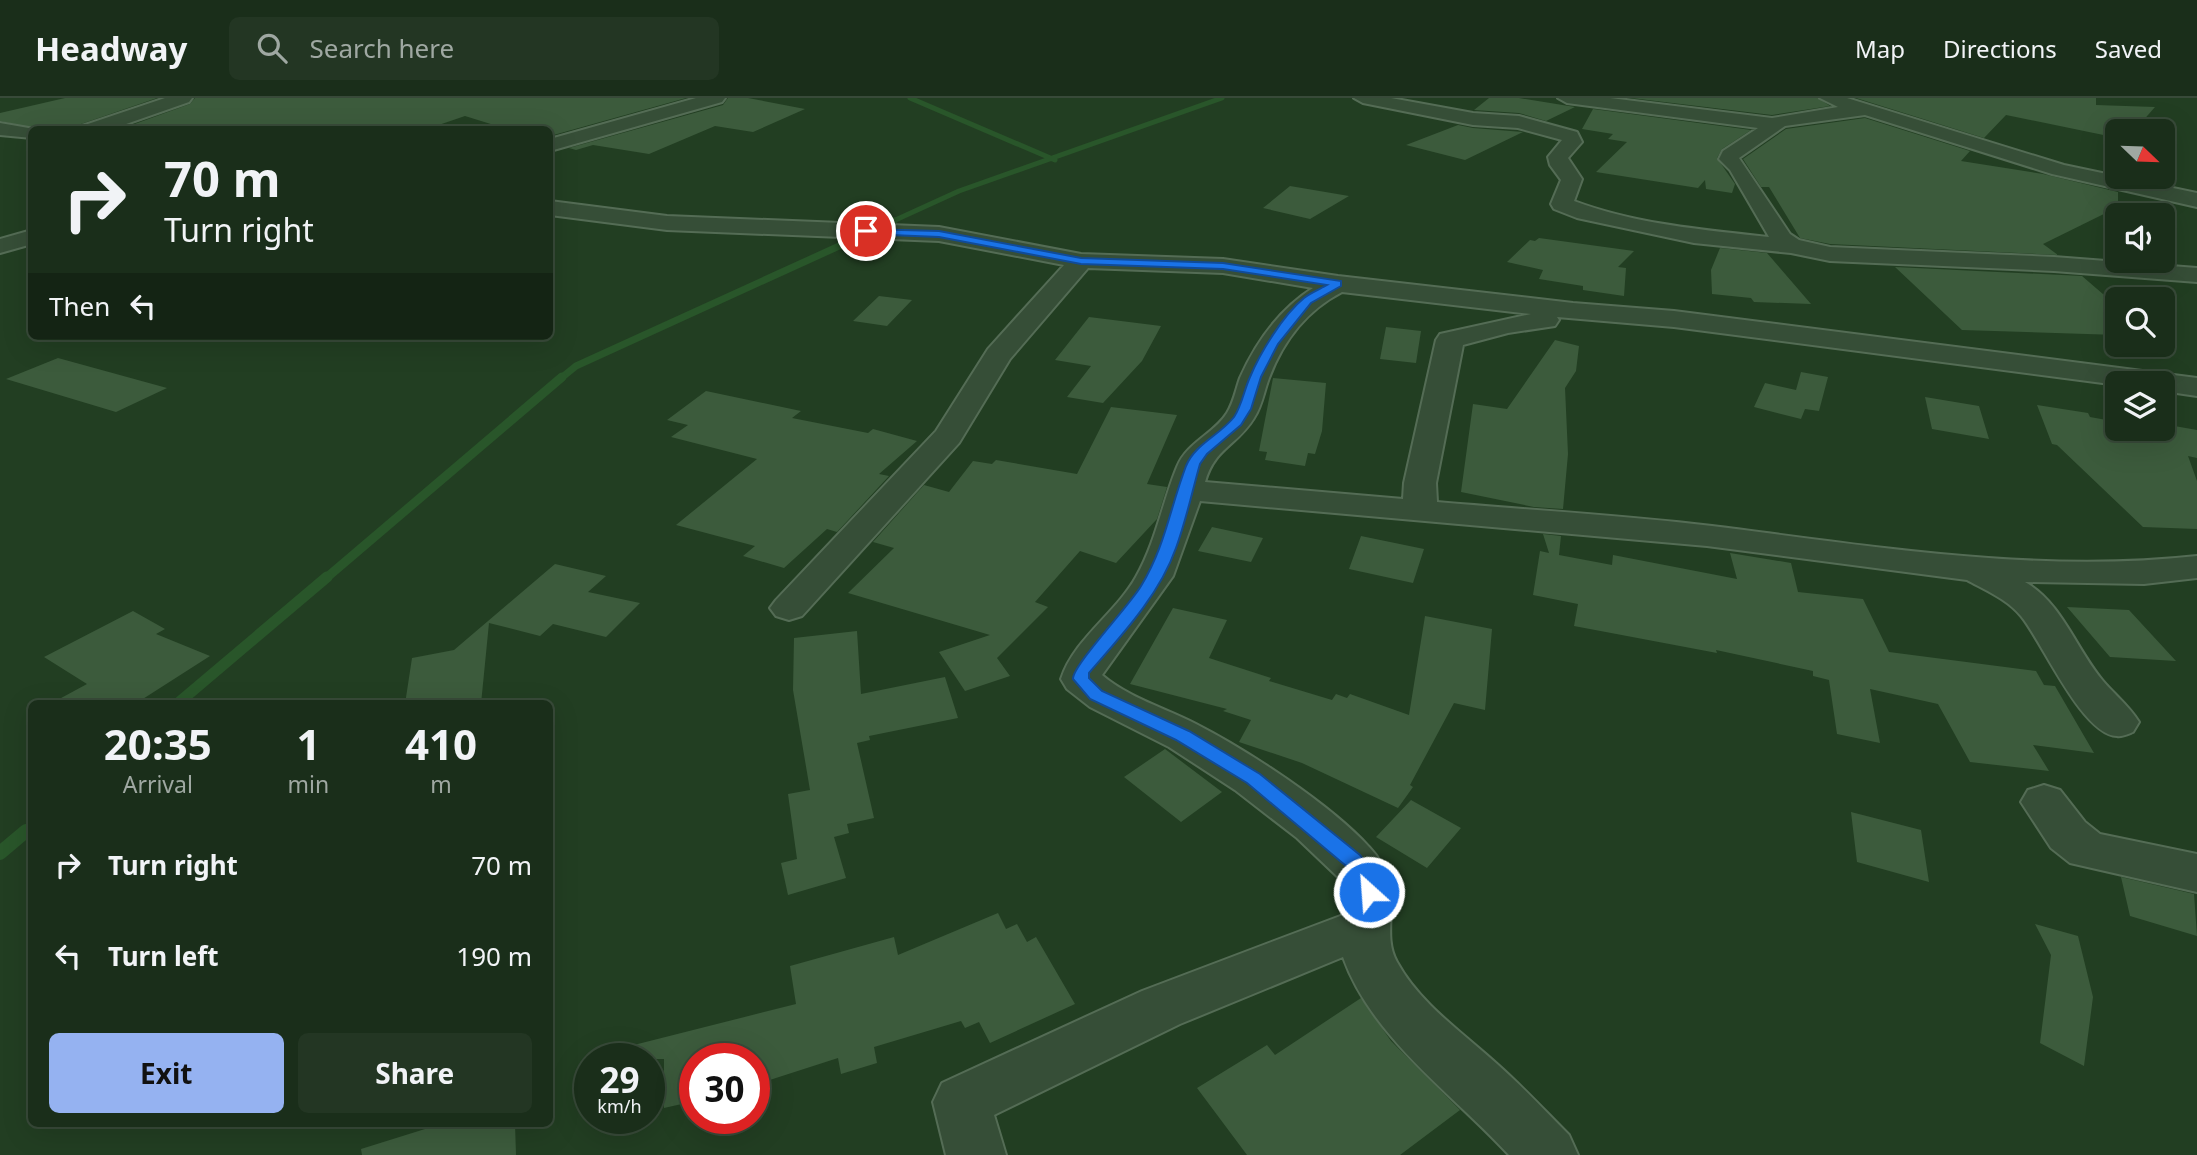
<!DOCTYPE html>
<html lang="en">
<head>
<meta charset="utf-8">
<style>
  :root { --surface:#1a2e1a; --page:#233623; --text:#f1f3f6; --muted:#9fa8a2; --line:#384a39; --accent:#95b2f1 }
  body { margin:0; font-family:"Noto Sans",sans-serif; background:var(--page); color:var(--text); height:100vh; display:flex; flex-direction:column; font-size:26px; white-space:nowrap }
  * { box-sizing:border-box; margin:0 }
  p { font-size:23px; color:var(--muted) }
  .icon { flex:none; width:38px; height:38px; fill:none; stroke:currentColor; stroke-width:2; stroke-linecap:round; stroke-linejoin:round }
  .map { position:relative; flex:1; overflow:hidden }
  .panel { position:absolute; left:28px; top:602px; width:525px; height:427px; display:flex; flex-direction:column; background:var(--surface); border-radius:10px; box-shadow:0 7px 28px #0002,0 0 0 2px var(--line) }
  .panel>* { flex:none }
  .top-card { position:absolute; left:28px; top:28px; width:525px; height:214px; border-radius:10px; box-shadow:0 7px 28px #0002,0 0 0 2px var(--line); background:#1a2e1a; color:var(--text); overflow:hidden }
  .needle { width:46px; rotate:113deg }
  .buttons { position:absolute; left:2105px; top:21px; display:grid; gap:14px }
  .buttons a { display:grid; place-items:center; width:70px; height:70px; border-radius:10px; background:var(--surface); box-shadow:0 7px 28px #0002,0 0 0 2px var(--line); font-size:35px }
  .speed { position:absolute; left:574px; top:945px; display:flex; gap:14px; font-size:35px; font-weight:700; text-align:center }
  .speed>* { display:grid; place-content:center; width:91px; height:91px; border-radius:50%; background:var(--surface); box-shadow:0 7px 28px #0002,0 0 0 2px var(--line); line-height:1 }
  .speed small { font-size:18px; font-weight:400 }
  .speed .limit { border:10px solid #d22; background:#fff; color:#111 }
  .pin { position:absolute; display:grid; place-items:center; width:60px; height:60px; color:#fff; margin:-30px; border:4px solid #fff; border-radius:50%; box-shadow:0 2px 7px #0007 }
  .me { position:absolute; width:77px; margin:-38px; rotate:334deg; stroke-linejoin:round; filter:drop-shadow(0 0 5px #0008) }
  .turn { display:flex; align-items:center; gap:24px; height:147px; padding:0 21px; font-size:32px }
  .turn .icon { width:91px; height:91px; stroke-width:2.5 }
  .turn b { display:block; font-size:49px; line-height:60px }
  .then { display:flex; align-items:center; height:66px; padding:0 21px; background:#0003; gap:14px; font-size:26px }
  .eta { display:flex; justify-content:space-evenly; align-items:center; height:119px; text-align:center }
  .eta b { font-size:42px; font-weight:700; line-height:49px }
  .primary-button { display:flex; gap:14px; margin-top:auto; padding:14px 21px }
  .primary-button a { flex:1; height:80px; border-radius:10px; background:var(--accent); color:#111; font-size:28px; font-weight:700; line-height:80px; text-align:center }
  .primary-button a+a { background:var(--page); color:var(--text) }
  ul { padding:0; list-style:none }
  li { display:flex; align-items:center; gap:21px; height:91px; padding:0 21px }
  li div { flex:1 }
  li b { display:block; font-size:26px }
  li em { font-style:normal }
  header { display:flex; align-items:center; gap:42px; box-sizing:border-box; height:98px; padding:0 35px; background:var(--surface); border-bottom:2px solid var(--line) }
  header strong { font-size:33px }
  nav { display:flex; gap:38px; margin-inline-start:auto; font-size:24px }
  .search { width:490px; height:63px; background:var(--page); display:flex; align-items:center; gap:18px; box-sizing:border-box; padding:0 24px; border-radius:10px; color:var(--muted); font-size:26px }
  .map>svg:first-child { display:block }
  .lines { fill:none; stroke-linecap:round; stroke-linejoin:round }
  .stream-far4 { stroke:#29562a; stroke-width:5 }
  .stream-far3 { stroke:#29562a; stroke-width:7 }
  .stream-far2 { stroke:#29562a; stroke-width:9 }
  .stream-far1 { stroke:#29562a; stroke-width:11 }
  .stream { stroke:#29562a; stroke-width:14 }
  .building { fill:#3c5b3c }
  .minor-casing { stroke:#546c55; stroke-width:4 }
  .minor { fill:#364e37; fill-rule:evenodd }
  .route { fill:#1a73e8; stroke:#114b97; stroke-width:2 }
</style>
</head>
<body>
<header>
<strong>Headway</strong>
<div class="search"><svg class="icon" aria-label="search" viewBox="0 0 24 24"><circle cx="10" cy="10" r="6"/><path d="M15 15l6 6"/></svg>Search here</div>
<nav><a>Map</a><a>Directions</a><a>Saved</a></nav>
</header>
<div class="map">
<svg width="2197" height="1057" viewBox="0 0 2197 1057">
  <rect width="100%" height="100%" fill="#223e22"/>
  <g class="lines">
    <path class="stream-far4" d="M 910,0 L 1055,62
      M 891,124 L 959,93 L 1222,0"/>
    <path class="stream-far3" d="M 560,281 L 576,268 L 894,123"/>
    <path class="stream-far2" d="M 325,481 L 562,279"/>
    <path class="stream-far1" d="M 177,606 L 327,479
      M 24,735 L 32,728"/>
    <path class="stream" d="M 0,755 L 26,733"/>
  </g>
  <path class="building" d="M 65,0 L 157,0 L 81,26 L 78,32 L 42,32 L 0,23 L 0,15 Z
    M 195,0 L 686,0 L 550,38 L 550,32 L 510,32 L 465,18 L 424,32 L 118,32 L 190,6 Z
    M 728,0 L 748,0 L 805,11 L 753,34 L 715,28 L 649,56 L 593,47 L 576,52 L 569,50 L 723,7 Z
    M 1489,0 L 1519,0 L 1575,9 L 1546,23 L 1519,15 L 1474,12 Z
    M 1631,0 L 1818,0 L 1830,8 L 1772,17 Z
    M 1856,0 L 2096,0 L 2096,7 L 2155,9 L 2134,33 L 2118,33 L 2118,40 L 2006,17 L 1984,40 Z
    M 1593,11 L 1751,32 L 1722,51 L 1717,60 L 1735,86 L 1732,95 L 1706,91 L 1705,82 L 1698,90 L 1596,74 L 1627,44 L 1608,41 L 1613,36 L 1582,31 Z
    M 1865,20 L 1970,53 L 1961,63 L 2043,76 L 2118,94 L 2118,109 L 2043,146 L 2058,157 L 1830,146 L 1800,140 L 1769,89 L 1761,89 L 1743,61 L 1786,31 Z
    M 1458,27 L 1473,30 L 1523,34 L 1465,62 L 1406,47 Z
    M 1290,88 L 1349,98 L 1310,121 L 1263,110 Z
    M 1539,140 L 1634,153 L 1618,169 L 1626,170 L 1624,198 L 1583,192 L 1583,188 L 1539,181 L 1543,172 L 1507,164 L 1530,142 L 1535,143 Z
    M 1720,150 L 1767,155 L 1811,206 L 1754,204 L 1751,200 L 1712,196 L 1711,172 Z
    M 1895,169 L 2082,178 L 2118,209 L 2118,237 L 1962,232 Z
    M 879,198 L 912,202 L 887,228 L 853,223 Z
    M 1089,219 L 1161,228 L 1142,263 L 1103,305 L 1067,299 L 1091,268 L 1055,262 Z
    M 1386,229 L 1421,233 L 1416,265 L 1380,261 Z
    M 1555,242 L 1579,248 L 1576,273 L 1565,290 L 1568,356 L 1563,411 L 1534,409 L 1461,394 L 1473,306 L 1507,311 Z
    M 58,260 L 167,290 L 116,314 L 6,281 Z
    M 1801,274 L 1828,279 L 1819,313 L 1805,311 L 1801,321 L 1754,309 L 1765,285 L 1796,292 Z
    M 1273,280 L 1326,285 L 1322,333 L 1315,356 L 1308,355 L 1305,368 L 1265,362 L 1267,354 L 1259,353 Z
    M 706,293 L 801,313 L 792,320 L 868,335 L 873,331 L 917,343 L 879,376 L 889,378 L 837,434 L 827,431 L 784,470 L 743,458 L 755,448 L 676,427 L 757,361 L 671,339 L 688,327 L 667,322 Z
    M 1925,299 L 1979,308 L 1989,341 L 1932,331 Z
    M 2037,307 L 2088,315 L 2090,319 L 2112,323 L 2116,331 L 2163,331 L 2163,326 L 2197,332 L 2197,360 L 2188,358 L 2197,383 L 2197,431 L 2143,429 L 2057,347 L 2052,346 Z
    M 1111,309 L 1177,317 L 1147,386 L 1167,389 L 1157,421 L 1116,465 L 1080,453 L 1035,504 L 1048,509 L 997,560 L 1010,578 L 965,593 L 939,554 L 990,537 L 848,495 L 894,450 L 873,444 L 924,387 L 949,394 L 973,363 L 992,366 L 996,362 L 1077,376 Z
    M 1212,429 L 1263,440 L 1251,464 L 1198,453 Z
    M 1543,436 L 1561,438 L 1559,457 L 1612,467 L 1613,457 L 1737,481 L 1730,455 L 1791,465 L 1798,494 L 1863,501 L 1889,554 L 2036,573 L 2044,587 L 2055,588 L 2094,655 L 2033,647 L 2049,673 L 1970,664 L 1938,606 L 1870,591 L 1880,645 L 1837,636 L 1829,582 L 1813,578 L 1813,573 L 1716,552 L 1717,555 L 1574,528 L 1578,506 L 1533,497 L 1540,453 L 1549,455 Z
    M 1361,438 L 1424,451 L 1413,485 L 1349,471 Z
    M 555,466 L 606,478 L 588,494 L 640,505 L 606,539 L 553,526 L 540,538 L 489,525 L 481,606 L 405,606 L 412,560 L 454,552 Z
    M 2067,509 L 2129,512 L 2176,563 L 2110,559 Z
    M 1173,510 L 1227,522 L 1209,560 L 1271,580 L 1269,583 L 1332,602 L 1336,596 L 1347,600 L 1350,596 L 1409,617 L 1425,518 L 1492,531 L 1485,612 L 1454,605 L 1410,687 L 1413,689 L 1398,710 L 1302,665 L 1239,644 L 1251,622 L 1223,613 L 1227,611 L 1130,586 Z
    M 133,513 L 165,531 L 156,536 L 210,558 L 135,606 L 50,606 L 87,586 L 44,559 Z
    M 857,533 L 861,596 L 945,579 L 958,620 L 869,638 L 870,642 L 857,645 L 874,720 L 847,726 L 849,735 L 834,739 L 846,780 L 788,797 L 781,765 L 797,761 L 788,696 L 810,692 L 793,592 L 794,540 Z
    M 1165,651 L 1222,694 L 1181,724 L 1124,679 Z
    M 1411,702 L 1461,730 L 1427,770 L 1376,739 Z
    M 1851,714 L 1921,732 L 1929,784 L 1857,764 Z
    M 2121,779 L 2194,796 L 2197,838 L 2130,818 Z
    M 998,815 L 1006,831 L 1017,826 L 1027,844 L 1036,839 L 1075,906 L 990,945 L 979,924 L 965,930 L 961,923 L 874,949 L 877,965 L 841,976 L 838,960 L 754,987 L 754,961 L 695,961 L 695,1003 L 664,1010 L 664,961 L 619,961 L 618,951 L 796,906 L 790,868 L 894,839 L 898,857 Z
    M 2035,826 L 2078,838 L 2093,899 L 2084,968 L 2040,945 L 2051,857 Z
    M 1361,900 L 1391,943 L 1460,1012 L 1400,1057 L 1247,1057 L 1197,990 L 1267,947 L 1275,957 Z
    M 441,1026 L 515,1026 L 516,1057 L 362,1057 L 361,1051 Z"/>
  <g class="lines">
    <defs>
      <path id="minor" d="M 165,0 L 192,0 L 189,4 L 109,32 L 80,32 L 82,28 Z
        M 696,0 L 725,0 L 722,4 L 550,53 L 550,41 Z
        M 1354,0 L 1391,0 L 1473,15 L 1519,18 L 1577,34 L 1582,44 L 1568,60 L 1582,81 L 1574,103 C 1635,126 1704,132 1769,139 L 1730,72 L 1719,61 L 1723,53 L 1758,30 L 1567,5 L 1558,0 L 1610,0 L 1772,20 L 1838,9 L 1820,0 L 1847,0 L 2064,67 L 2197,95 L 2197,109 L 2052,76 L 1865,17 L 1785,28 L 1739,60 L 1790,136 L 1799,142 L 1830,149 L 2054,159 L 2197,170 L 2197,184 L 2054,173 L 1830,163 L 1791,155 L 1694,145 L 1577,120 L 1554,111 L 1551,106 L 1561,82 L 1550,67 L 1548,59 L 1562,42 L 1518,30 L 1473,27 L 1363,5 Z
        M 0,25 L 40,32 L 32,32 L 32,40 L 0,37 Z
        M 550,103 L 667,118 L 939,129 L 1081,156 L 1223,161 L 1338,178 L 1573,205 L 1674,213 L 2197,280 L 2197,298 L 2163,293 L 2163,285 L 2118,287 L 1674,229 L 1557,219 L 1559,222 L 1555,228 L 1508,235 L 1463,247 L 1436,385 L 1437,404 C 1528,412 1620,417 1712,428 C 1872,448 2035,476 2197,458 L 2197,480 L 2144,486 L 2025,484 C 2062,505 2076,551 2103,583 C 2115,597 2129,608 2139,624 L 2133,634 C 2128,636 2122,639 2117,638 C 2082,637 2042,543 2021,518 C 2007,501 1985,492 1967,482 L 1707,448 L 1200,403 L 1173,478 L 1102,577 C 1129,600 1165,610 1196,626 C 1247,652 1331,707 1369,749 C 1409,791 1378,831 1397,864 C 1420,906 1463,935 1497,966 C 1522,988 1545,1013 1569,1037 L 1578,1057 L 1509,1057 C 1452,995 1372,940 1343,859 L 1180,926 L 994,1017 L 1006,1057 L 946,1057 L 933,1004 L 942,985 L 1142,893 L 1343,817 L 1339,780 L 1297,740 L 1235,692 L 1169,649 L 1090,609 L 1067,591 L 1061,581 C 1074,541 1116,515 1136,479 C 1156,444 1162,405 1177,369 C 1187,344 1214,336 1227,315 C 1234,304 1236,291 1240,280 C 1256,244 1280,211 1313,190 L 1223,175 L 1088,170 L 1010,261 L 959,345 L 802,518 L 789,522 L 776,518 L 770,510 L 776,502 L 936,333 L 988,251 L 1064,167 L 939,143 L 667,132 L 550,117 ZM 1342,194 L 1531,216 L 1440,236 L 1436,242 L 1404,385 L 1403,401 L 1205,384 C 1215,349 1237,348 1254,320 C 1262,308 1264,293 1269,280 C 1283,243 1307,212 1342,194 Z
        M 32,132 L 32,146 L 0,155 L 0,141 Z
        M 2044,687 L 2060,692 L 2085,724 L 2100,736 L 2197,756 L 2197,794 L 2070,765 L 2051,750 L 2021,704 L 2028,692 Z"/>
    </defs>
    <use href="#minor" class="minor-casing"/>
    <use href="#minor" class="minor"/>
  </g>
  <path class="route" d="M 863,131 L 939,133 L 1081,160 L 1223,165 L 1341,183 L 1341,188 L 1311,205 L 1278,246 L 1261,279 L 1251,311 L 1241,327 L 1207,356 L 1200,366 C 1192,394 1186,423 1176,450 C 1159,498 1121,538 1089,575 L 1089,580 L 1102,593 L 1189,633 L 1260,676 L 1360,757 L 1375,777 L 1379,794 L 1376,800 L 1362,800 L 1356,780 L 1346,768 L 1247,685 L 1176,642 L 1090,601 L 1073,581 C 1072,568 1130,507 1141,488 C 1165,449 1170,410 1186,368 C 1195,346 1220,337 1234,319 C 1242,307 1244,292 1250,279 C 1260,255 1283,217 1304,200 C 1310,195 1320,191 1327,187 L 1223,171 L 1081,166 L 939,139 L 866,136 Z"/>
</svg>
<div class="buttons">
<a><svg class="needle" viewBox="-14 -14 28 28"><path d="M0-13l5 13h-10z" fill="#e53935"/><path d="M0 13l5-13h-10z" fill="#9fa8a2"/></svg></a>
<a><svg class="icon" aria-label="sound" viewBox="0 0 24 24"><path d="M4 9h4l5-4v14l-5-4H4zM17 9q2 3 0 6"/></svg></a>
<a><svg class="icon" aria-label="search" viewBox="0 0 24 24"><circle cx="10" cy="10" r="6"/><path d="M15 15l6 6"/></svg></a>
<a><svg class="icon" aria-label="layers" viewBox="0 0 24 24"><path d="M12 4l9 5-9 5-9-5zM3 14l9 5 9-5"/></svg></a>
</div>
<div class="speed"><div>29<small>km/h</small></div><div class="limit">30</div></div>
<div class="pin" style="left:866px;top:133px;background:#d93025"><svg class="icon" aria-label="arrive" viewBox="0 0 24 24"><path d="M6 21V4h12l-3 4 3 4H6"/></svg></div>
<svg class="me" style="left:1369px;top:794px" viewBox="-20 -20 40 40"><circle r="17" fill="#1a73e8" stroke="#fff" stroke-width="3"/><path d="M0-11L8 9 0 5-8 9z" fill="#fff"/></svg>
<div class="top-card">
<div class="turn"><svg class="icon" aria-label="right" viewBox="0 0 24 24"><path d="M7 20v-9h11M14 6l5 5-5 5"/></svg><div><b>70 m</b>Turn right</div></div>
<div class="then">Then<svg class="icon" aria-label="left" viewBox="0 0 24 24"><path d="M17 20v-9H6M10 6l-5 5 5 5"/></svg></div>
</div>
<section class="panel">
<div class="eta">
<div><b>20:35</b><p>Arrival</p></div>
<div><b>1</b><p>min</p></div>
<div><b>410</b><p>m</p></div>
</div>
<ul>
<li><svg class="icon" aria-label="right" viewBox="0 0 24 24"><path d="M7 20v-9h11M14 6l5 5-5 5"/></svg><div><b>Turn right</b></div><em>70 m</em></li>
<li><svg class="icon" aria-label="left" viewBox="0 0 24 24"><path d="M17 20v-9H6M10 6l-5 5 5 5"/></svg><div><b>Turn left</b></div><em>190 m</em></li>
</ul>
<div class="primary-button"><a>Exit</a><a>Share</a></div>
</section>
</div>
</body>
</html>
